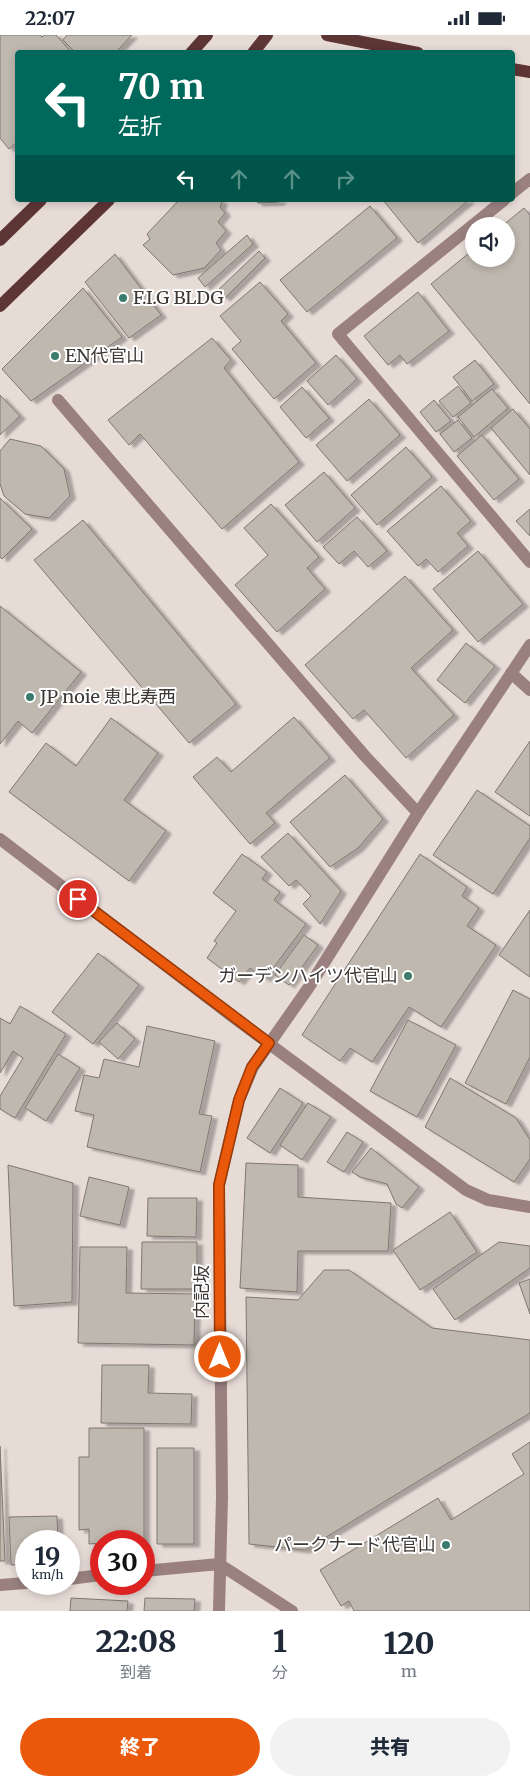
<!DOCTYPE html>
<html lang="ja">
<head>
<meta charset="utf-8">
<style>
  :root { --surface:#fff; --page:#f2f2f3; --text:#1f2937; --muted:#747a83; --accent:#ea580c }
  body { margin:0; font-family:Merriweather,"Noto Sans JP",serif; background:var(--page); color:var(--text); height:100vh; display:flex; flex-direction:column; font-size:19px; white-space:nowrap }
  * { box-sizing:border-box; margin:0 }
  p { font-size:16px; color:var(--muted) }
  .icon { flex:none; width:28px; height:28px; fill:none; stroke:currentColor; stroke-width:2; stroke-linecap:round; stroke-linejoin:round }
  .map { position:relative; height:1576px; overflow:hidden }
  .details { display:flex; flex-direction:column; background:var(--surface); flex:1 }
  .details>* { flex:none }
  .top-card { position:absolute; left:15px; top:15px; width:500px; height:152px; border-radius:5px; box-shadow:0 2px 8px #0003; background:#00695c; color:#fff; overflow:hidden }
  .controls { position:absolute; left:465px; top:182px; display:grid; gap:10px }
  .controls a { display:grid; place-items:center; width:50px; height:50px; border-radius:50%; background:var(--surface); box-shadow:0 2px 8px #0003; font-size:25px }
  .speed { position:absolute; left:15px; top:1495px; display:flex; gap:10px; font-size:25px; font-weight:700; text-align:center }
  .speed>* { display:grid; place-content:center; width:65px; height:65px; border-radius:50%; background:var(--surface); box-shadow:0 2px 8px #0003; line-height:1 }
  .speed small { font-size:12px; font-weight:400 }
  .speed .limit { border:8px solid #d22; background:#fff; color:#111 }
  .pin { position:absolute; display:grid; place-items:center; width:42px; height:42px; color:#fff; margin:-21px; border:2px solid #fff; border-radius:50%; box-shadow:0 1px 5px #0007 }
  .me { position:absolute; width:55px; margin:-28px; rotate:0deg; stroke-linejoin:round; filter:drop-shadow(0 0 4px #0008) }
  .turn { display:flex; align-items:center; gap:18px; height:105px; padding:0 20px; font-size:22px }
  .turn .icon { width:65px; height:65px; stroke-width:2.5 }
  .turn b { display:block; font-size:35px; line-height:42px }
  .lanes { display:flex; align-items:center; height:48px; padding:0 20px; background:#0003; justify-content:center; gap:25px; direction:ltr }
  .lanes .off { opacity:.35 }
  .eta { display:flex; justify-content:space-evenly; align-items:center; height:85px; text-align:center }
  .eta b { font-size:30px; font-weight:800; line-height:35px }
  .button { display:flex; gap:10px; margin-top:auto; padding:10px 20px }
  .button a { flex:1; height:58px; border-radius:30px; background:var(--accent); color:#fff; font-size:20px; font-weight:800; line-height:58px; text-align:center }
  .button a+a { background:var(--page); color:var(--text) }
  .status { display:flex; justify-content:space-between; align-items:center; height:35px; padding:0 25px; background:var(--surface); direction:ltr }
  .status svg { height:14px; fill:currentColor }
  .map>svg:first-child { display:block }
  .building { fill:#bfb8af; stroke:#7f7871; filter:url(#shadow) }
  .lines { fill:none; stroke-linecap:round; stroke-linejoin:round }
  .minor { stroke:#9a8180; stroke-width:12 }
  .major { stroke:#5e3535; stroke-width:12 }
  .route-casing { stroke:#983908; stroke-width:12 }
  .route { stroke:#ea580c; stroke-width:9 }
  .poi-dot { fill:#397b6c; stroke:#fff; stroke-width:2 }
  .labels { text-anchor:middle; stroke-width:4; stroke-linejoin:round; paint-order:stroke }
  .poi-label { font-size:18px; fill:#3c3836; stroke:#fff; text-anchor:start }
  .street-label { font-size:18px; fill:#3c3836; stroke:#fff }
</style>
</head>
<body>
<div class="status"><b>22:07</b><svg viewBox="0 0 49 12"><path d="M0 12V9h3v3zM5 12V6h3v6zM10 12V3h3v9zM15 12V0h3v12zM26 1h20v11H26zM47 4h2v5h-2z"/></svg></div>
<div class="map">
<svg width="530" height="1576" viewBox="0 0 530 1576">
  <defs>
    <filter id="shadow"><feDropShadow dx="5.5" dy="3" stdDeviation="1" flood-color="#0004"/></filter>
  </defs>
  <rect width="100%" height="100%" fill="#e7dbd6"/>
  <path class="building" d="M 0,0 L 40,0 L 42,2 L 45,0 L 56,0 L 72,18 L 18,18 L 18,106 L 9,114 L 0,103 Z
    M 67,0 L 132,0 L 115,18 L 76,18 L 63,5 Z
    M 179,165 L 220,165 L 222,167 L 220,172 L 225,178 L 218,187 L 226,196 L 216,208 L 221,215 L 204,233 L 173,240 L 143,210 L 150,204 L 147,199 Z
    M 255,165 L 281,165 L 279,167 L 258,168 Z
    M 383,165 L 469,165 L 418,208 Z
    M 370,171 L 397,203 L 307,277 L 280,245 Z
    M 524,173 L 530,180 L 530,369 L 431,249 L 474,214 L 474,224 L 506,224 L 506,191 L 502,191 Z
    M 247,200 L 253,209 L 205,252 L 198,243 Z
    M 259,216 L 265,223 L 225,263 L 216,257 Z
    M 115,219 L 161,280 L 129,303 L 85,247 Z
    M 260,247 L 288,279 L 281,286 L 316,328 L 274,364 L 232,314 L 241,306 L 220,281 Z
    M 83,253 L 122,302 L 31,366 L 2,334 Z
    M 418,257 L 449,296 L 407,329 L 400,320 L 388,330 L 364,301 Z
    M 212,303 L 231,325 L 224,333 L 299,427 L 222,494 L 140,399 L 129,410 L 108,385 Z
    M 336,320 L 357,344 L 328,370 L 307,346 Z
    M 475,325 L 494,349 L 472,366 L 453,342 Z
    M 458,351 L 471,368 L 453,382 L 439,366 Z
    M 302,352 L 329,383 L 306,403 L 280,372 Z
    M 492,354 L 508,373 L 474,402 L 458,382 Z
    M 0,360 L 20,381 L 0,400 Z
    M 369,364 L 400,400 L 347,446 L 316,410 Z
    M 434,365 L 451,386 L 436,397 L 420,377 Z
    M 513,374 L 530,394 L 530,440 L 491,393 Z
    M 458,385 L 472,403 L 454,417 L 440,399 Z
    M 482,400 L 519,444 L 494,465 L 457,421 Z
    M 10,404 L 41,411 L 64,434 L 70,461 L 49,483 L 25,479 L 4,461 L 0,449 L 0,416 Z
    M 406,412 L 432,442 L 377,490 L 351,460 Z
    M 324,437 L 355,473 L 317,507 L 285,470 Z
    M 441,451 L 471,486 L 457,498 L 468,511 L 438,537 L 426,524 L 418,531 L 387,496 Z
    M 0,463 L 32,494 L 2,524 L 0,522 Z
    M 271,469 L 319,522 L 307,533 L 325,554 L 277,597 L 235,550 L 268,520 L 244,493 Z
    M 530,474 L 530,501 L 516,486 Z
    M 357,482 L 387,516 L 368,532 L 354,516 L 339,529 L 323,512 Z
    M 83,485 L 236,669 L 189,708 L 34,525 Z
    M 478,516 L 523,569 L 478,607 L 433,554 Z
    M 405,541 L 453,595 L 411,633 L 454,680 L 406,723 L 364,675 L 353,684 L 305,630 Z
    M 0,571 L 81,637 L 32,698 L 18,686 L 0,709 Z
    M 466,608 L 495,631 L 465,668 L 437,645 Z
    M 294,682 L 330,723 L 266,778 L 275,788 L 250,809 L 193,742 L 217,722 L 231,737 Z
    M 111,683 L 158,718 L 124,765 L 166,796 L 129,846 L 9,757 L 46,708 L 76,731 Z
    M 530,706 L 530,781 L 495,757 Z
    M 345,740 L 383,784 L 358,813 L 330,832 L 290,787 Z
    M 477,755 L 530,791 L 530,803 L 493,859 L 433,820 Z
    M 288,798 L 341,856 L 320,889 L 303,869 L 311,861 L 296,845 L 289,851 L 261,822 Z
    M 242,819 L 267,837 L 262,844 L 280,857 L 274,865 L 306,889 L 265,944 L 250,933 L 239,947 L 207,923 L 217,908 L 214,906 L 236,876 L 213,858 Z
    M 420,819 L 467,852 L 462,861 L 479,873 L 467,891 L 496,910 L 441,992 L 409,972 L 372,1027 L 350,1013 L 340,1026 L 302,1000 Z
    M 530,875 L 530,942 L 499,920 Z
    M 304,900 L 318,910 L 289,950 L 275,940 Z
    M 98,918 L 139,950 L 93,1009 L 52,977 Z
    M 513,955 L 530,964 L 530,1022 L 506,1069 L 465,1048 Z
    M 20,971 L 66,999 L 15,1083 L 0,1074 L 0,1061 L 23,1023 L 13,1016 L 0,1038 L 0,983 L 10,989 Z
    M 408,985 L 456,1010 L 417,1082 L 370,1056 Z
    M 117,988 L 135,1004 L 118,1024 L 99,1007 Z
    M 147,991 L 215,1006 L 199,1079 L 212,1081 L 200,1137 L 87,1112 L 94,1080 L 75,1076 L 84,1040 L 99,1043 L 104,1024 L 139,1032 Z
    M 58,1019 L 80,1033 L 46,1086 L 25,1073 Z
    M 450,1043 L 516,1083 L 530,1105 L 530,1124 L 514,1147 L 425,1092 Z
    M 280,1053 L 303,1068 L 270,1118 L 247,1103 Z
    M 308,1068 L 331,1082 L 302,1125 L 280,1110 Z
    M 347,1097 L 363,1107 L 344,1137 L 327,1127 Z
    M 371,1113 L 419,1152 L 402,1173 L 396,1169 L 387,1149 L 360,1142 L 352,1137 Z
    M 246,1128 L 298,1130 L 298,1162 L 391,1168 L 388,1216 L 298,1216 L 297,1257 L 240,1253 Z
    M 8,1130 L 73,1148 L 72,1267 L 14,1271 Z
    M 89,1142 L 129,1152 L 120,1190 L 80,1181 Z
    M 148,1163 L 197,1163 L 196,1202 L 147,1201 Z
    M 450,1177 L 477,1217 L 420,1255 L 393,1215 Z
    M 142,1207 L 197,1207 L 197,1254 L 141,1254 Z
    M 499,1207 L 530,1211 L 530,1233 L 455,1285 L 433,1254 Z
    M 80,1212 L 127,1212 L 126,1258 L 195,1259 L 194,1310 L 78,1308 Z
    M 324,1235 L 349,1235 L 432,1293 L 530,1305 L 530,1378 L 305,1515 L 249,1509 L 246,1262 L 298,1265 Z
    M 530,1244 L 530,1279 L 519,1248 Z
    M 102,1330 L 149,1330 L 148,1358 L 192,1359 L 191,1389 L 101,1388 Z
    M 89,1393 L 144,1393 L 144,1524 L 144,1506 L 101,1506 L 101,1508 L 89,1509 L 89,1494 L 79,1495 L 79,1422 L 89,1422 Z
    M 530,1407 L 530,1576 L 354,1576 L 349,1566 L 341,1571 L 320,1535 L 438,1463 L 451,1485 L 524,1439 L 512,1419 Z
    M 0,1411 L 5,1526 L 0,1526 Z
    M 157,1413 L 194,1413 L 194,1509 L 157,1509 Z
    M 57,1481 L 58,1506 L 26,1506 L 26,1529 L 11,1530 L 9,1482 Z
    M 71,1563 L 128,1566 L 127,1576 L 70,1576 Z
    M 145,1563 L 195,1564 L 194,1576 L 144,1576 Z"/>
  <g class="lines">
    <path class="minor" d="M 512,158 L 530,144
      M 504,165 L 338,299 L 530,527
      M 58,365 L 364,720 L 418,778
      M 511,638 L 530,655
      M 0,804 L 233,982 L 466,1155 L 488,1165 L 530,1172
      M 144,1536 L 219,1529 L 292,1576
      M 69,1544 L 101,1540
      M 0,1550 L 26,1548
      M 219,1576 L 222,1462 L 219,1150 L 239,1065 L 253,1032 L 309,952 L 418,778 L 530,610"/>
    <path class="major" d="M 327,0 L 418,18
      M 191,18 L 207,0
      M 253,18 L 267,0
      M 512,34 L 530,37
      M 0,205 L 41,165
      M 0,271 L 109,165"/>
  </g>
  <g class="lines">
    <defs>
      <path id="route" d="M 78,864 L 269,1008 L 252,1032 L 239,1065 L 219,1150 L 220,1322"/>
    </defs>
    <use href="#route" class="route-casing"/>
    <use href="#route" class="route"/>
  </g>
  <g class="poi-dot">
    <circle cx="123" cy="263" r="5"/>
    <circle cx="55" cy="321" r="5"/>
    <circle cx="30" cy="662" r="5"/>
    <circle cx="408" cy="941" r="5"/>
    <circle cx="446" cy="1510" r="5"/>
  </g>
  <g class="labels">
    <g class="poi-label">
      <text x="133" y="269">F.I.G BLDG</text>
      <text x="65" y="327">EN代官山</text>
      <text x="40" y="668">JP noie 恵比寿西</text>
      <text x="398" y="947" text-anchor="end">ガーデンハイツ代官山</text>
      <text x="436" y="1516" text-anchor="end">パークナード代官山</text>
    </g>
    <g class="street-label">
      <text transform="translate(202 1257) rotate(-90)" y="6">内記坂</text>
    </g>
  </g>
</svg>
<div class="controls">
<a><svg class="icon" aria-label="sound" viewBox="0 0 24 24"><path d="M4 9h4l5-4v14l-5-4H4zM17 9q2 3 0 6"/></svg></a>
</div>
<div class="speed"><div>19<small>km/h</small></div><div class="limit">30</div></div>
<div class="pin" style="left:78px;top:864px;background:#d93025"><svg class="icon" aria-label="arrive" viewBox="0 0 24 24"><path d="M6 21V4h12l-3 4 3 4H6"/></svg></div>
<svg class="me" style="left:220px;top:1322px" viewBox="-20 -20 40 40"><circle r="17" fill="#ea580c" stroke="#fff" stroke-width="3"/><path d="M0-11L8 9 0 5-8 9z" fill="#fff"/></svg>
<div class="top-card">
<div class="turn"><svg class="icon" aria-label="left" viewBox="0 0 24 24"><path d="M17 20v-9H6M10 6l-5 5 5 5"/></svg><div><b>70 m</b>左折</div></div>
<div class="lanes"><svg class="icon" aria-label="left" viewBox="0 0 24 24"><path d="M17 20v-9H6M10 6l-5 5 5 5"/></svg><svg class="icon off" aria-label="ahead" viewBox="0 0 24 24"><path d="M12 20V5M6 11l6-6 6 6"/></svg><svg class="icon off" aria-label="ahead" viewBox="0 0 24 24"><path d="M12 20V5M6 11l6-6 6 6"/></svg><svg class="icon off" aria-label="right" viewBox="0 0 24 24"><path d="M7 20v-9h11M14 6l5 5-5 5"/></svg></div>
</div>
</div>
<section class="details">
<div class="eta">
<div><b>22:08</b><p>到着</p></div>
<div><b>1</b><p>分</p></div>
<div><b>120</b><p>m</p></div>
</div>
<div class="button"><a>終了</a><a>共有</a></div>
</section>
</body>
</html>
